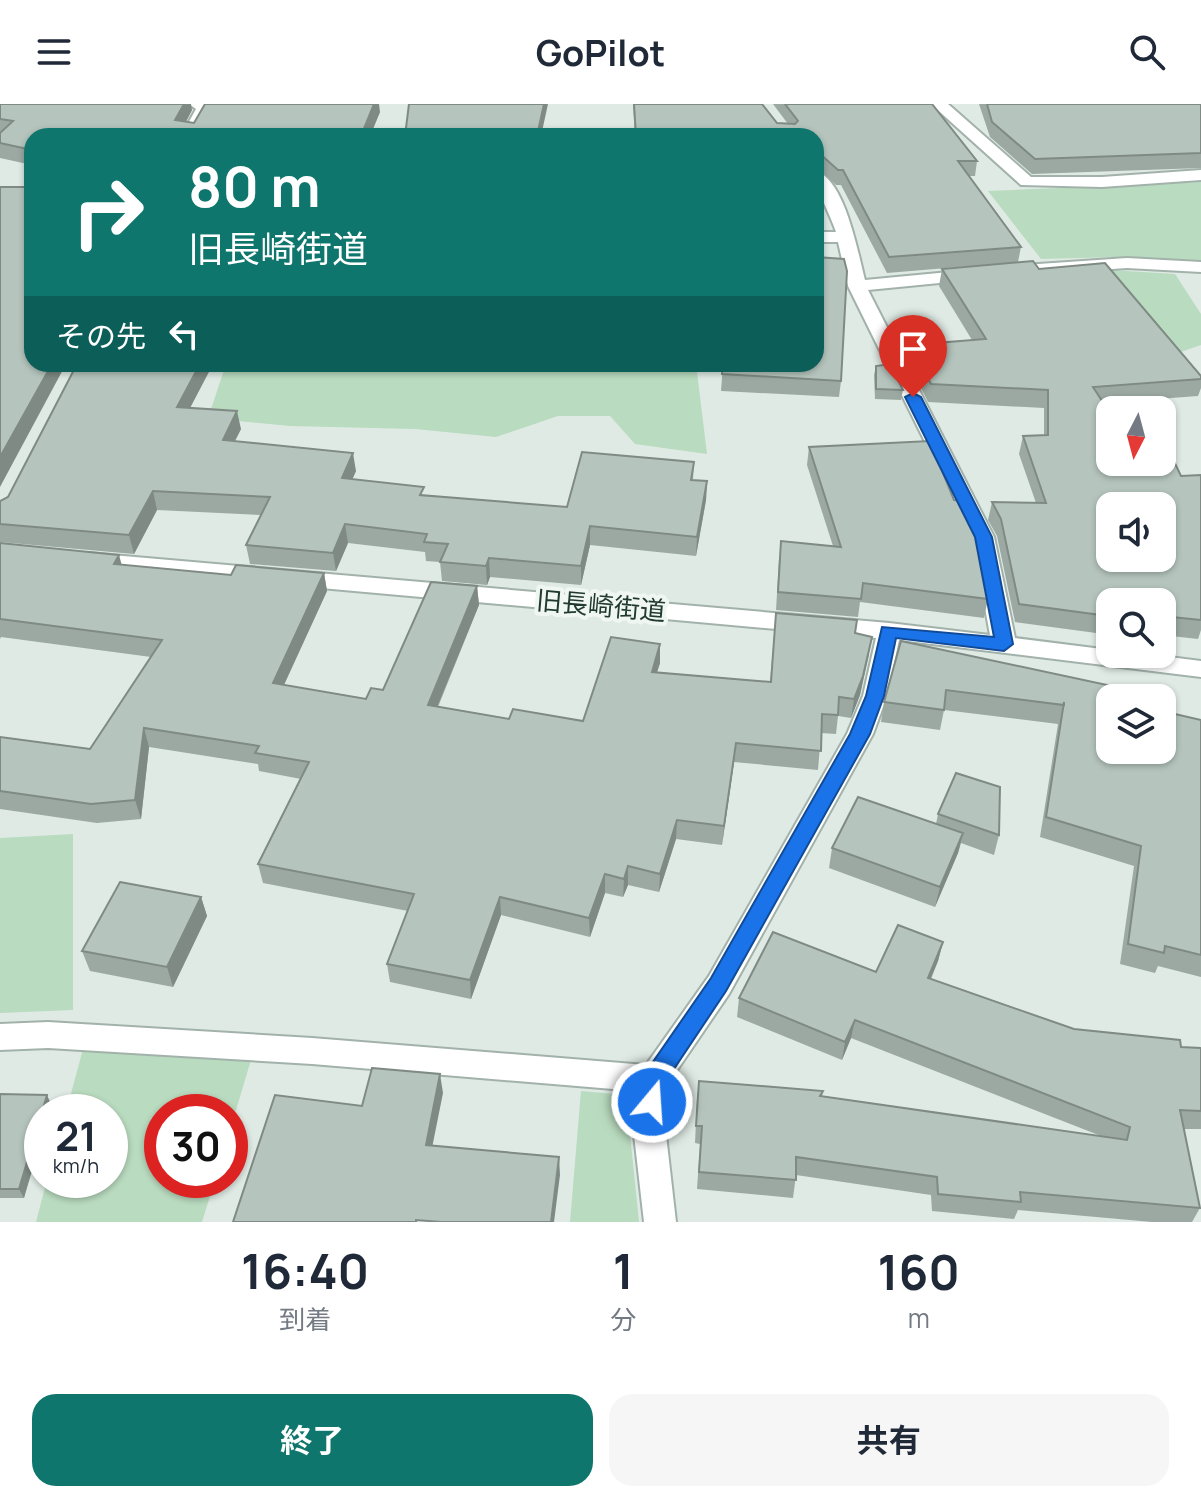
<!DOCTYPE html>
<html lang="ja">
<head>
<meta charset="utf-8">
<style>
  :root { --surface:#fff; --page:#f6f6f7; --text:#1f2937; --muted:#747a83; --accent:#0f766e }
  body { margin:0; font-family:Manrope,"Noto Sans JP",sans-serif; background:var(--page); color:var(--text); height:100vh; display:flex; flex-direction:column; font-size:30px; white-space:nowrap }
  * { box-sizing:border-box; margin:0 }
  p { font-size:26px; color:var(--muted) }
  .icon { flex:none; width:44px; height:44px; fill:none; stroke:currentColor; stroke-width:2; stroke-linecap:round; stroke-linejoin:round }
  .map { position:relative; height:1118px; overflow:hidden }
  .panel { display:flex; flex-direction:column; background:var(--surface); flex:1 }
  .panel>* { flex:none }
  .hud { position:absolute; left:24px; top:24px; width:800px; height:244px; border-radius:24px; box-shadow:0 2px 6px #0004; background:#0f766e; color:#fff; overflow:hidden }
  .needle { width:52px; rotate:186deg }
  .tools { position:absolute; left:1096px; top:292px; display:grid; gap:16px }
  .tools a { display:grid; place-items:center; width:80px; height:80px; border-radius:16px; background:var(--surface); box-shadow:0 2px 6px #0004; font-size:40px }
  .speed { position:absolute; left:24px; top:990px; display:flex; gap:16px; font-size:40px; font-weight:700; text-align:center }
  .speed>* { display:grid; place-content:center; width:104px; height:104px; border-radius:50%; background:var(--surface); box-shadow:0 2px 6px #0004; line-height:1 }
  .speed small { font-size:20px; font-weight:400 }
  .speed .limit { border:12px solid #d22; background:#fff; color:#111 }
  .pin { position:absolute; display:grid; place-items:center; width:68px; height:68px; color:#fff; margin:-82px -34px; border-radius:50% 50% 50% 0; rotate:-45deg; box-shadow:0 0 8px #0007 }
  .pin .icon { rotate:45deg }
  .me { position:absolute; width:88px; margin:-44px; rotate:18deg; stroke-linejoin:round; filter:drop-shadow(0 0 6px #0008) }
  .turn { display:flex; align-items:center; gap:28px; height:168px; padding:0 32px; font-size:36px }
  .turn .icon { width:104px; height:104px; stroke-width:2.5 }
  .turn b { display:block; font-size:56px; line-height:68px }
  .then { display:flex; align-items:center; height:76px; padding:0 32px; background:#0003; gap:16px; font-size:30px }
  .eta { display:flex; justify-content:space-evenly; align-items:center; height:136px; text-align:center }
  .eta b { font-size:48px; font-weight:700; line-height:56px }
  .button { display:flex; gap:16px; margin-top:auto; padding:16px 32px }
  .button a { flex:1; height:92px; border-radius:24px; background:var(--accent); color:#fff; font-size:32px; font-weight:700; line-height:92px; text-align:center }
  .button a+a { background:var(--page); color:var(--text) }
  header { display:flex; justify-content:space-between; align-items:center; height:104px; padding:0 32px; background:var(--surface); font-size:36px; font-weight:700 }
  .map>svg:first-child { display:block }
  .green { fill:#b9dbbf }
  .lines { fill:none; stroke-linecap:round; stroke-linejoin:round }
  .minor-casing { stroke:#a2b2ab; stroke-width:4 }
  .minor { fill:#fff; fill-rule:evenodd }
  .wall { fill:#9ca9a3 }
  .shaded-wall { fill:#7f8a84 }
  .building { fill:#b5c5bd; stroke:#7f8a84; stroke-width:2; fill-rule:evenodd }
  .route { fill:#1a73e8; stroke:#114b97; stroke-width:2 }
  .labels { text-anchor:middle; stroke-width:8; stroke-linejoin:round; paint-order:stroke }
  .street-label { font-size:26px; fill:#213a31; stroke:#f0f7f3 }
</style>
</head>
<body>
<header><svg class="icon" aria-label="menu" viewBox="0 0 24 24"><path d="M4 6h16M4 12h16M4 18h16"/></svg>GoPilot<svg class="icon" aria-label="search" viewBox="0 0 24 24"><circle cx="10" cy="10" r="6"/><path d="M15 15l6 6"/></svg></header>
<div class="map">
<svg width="1201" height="1118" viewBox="0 0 1201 1118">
  <rect width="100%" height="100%" fill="#dfeae4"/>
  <path class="green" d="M 1201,78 L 1201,159 L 1116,153 L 1041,155 L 988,87 Z
    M 1110,166 L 1175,170 L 1201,210 L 1201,241 L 1172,251 Z
    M 226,260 L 696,260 L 707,350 L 635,340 L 610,312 L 558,312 L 496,333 L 415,325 L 290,322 L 208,314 Z
    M 73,730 L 73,906 L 0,909 L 0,734 Z
    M 83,945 L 251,956 L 230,1026 L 230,1008 L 162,1008 L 162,1076 L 215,1076 L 202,1118 L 36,1118 L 47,1076 L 110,1076 L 110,1008 L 66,1008 Z
    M 581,987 L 626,991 L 639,1118 L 570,1118 Z"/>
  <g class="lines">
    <defs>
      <path id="minor" d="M 189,0 L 208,0 L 212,4 L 197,32 L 181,32 L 196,5 Z
        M 931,0 L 948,0 L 1031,73 L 1102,73 L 1201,66 L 1201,76 L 1102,83 L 1021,81 Z
        M 816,67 C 845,76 858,149 865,176 L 970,166 L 979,171 L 970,176 L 868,186 L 994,433 L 1015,534 L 1110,546 L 1110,550 L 1146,550 L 1201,557 L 1201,573 L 899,536 L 887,592 L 873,630 L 729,890 L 669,978 L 665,1022 L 676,1118 L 644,1118 L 633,1022 L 637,987 L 312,960 L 48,944 L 0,946 L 0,920 L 48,918 L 312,934 L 646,961 L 709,872 L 847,630 L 863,592 L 876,534 L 89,463 L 81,461 L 78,456 L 81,451 L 89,449 L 889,519 L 990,531 L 972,433 L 848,182 L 838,138 L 816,138 L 816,128 L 836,128 C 829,107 816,88 816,67 Z
        M 1127,154 L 1201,158 L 1201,168 L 1127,164 L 1007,172 L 998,167 L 1007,162 Z"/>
    </defs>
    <use href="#minor" class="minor-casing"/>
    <use href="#minor" class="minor"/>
  </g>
  <path class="wall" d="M 0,0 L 192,6 L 186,18 L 194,19 L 380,8 L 370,32 L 32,32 L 32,61 L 0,54 Z
    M 633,0 L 762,0 L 777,19 L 788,20 L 773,0 L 932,0 L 977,57 L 975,72 L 969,72 L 1021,143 L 1018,158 L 1039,165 L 1201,272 L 1201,284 L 1198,292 L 1104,299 L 1110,358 L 1181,372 L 1201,371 L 1201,526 L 1198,535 L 1162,531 L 1162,498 L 1110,498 L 1110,525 L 1097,524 L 1096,529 L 1015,518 L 997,432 L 988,416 L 992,398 L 1036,399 L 1019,350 L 1023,332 L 1044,331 L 1044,304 L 928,298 L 913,268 L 916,251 L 934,249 L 936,239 L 972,236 L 939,182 L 942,165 L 1007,159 L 887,169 L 841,81 L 836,81 L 818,64 L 816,65 L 816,71 L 816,32 L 635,32 Z
    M 979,0 L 1201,0 L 1201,64 L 1032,70 L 990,33 Z
    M 77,260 L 213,260 L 190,304 L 241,325 L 235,337 L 356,367 L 352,375 L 424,391 L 567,403 L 694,358 L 693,376 L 707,377 L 706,396 L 696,452 L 590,441 L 581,481 L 490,473 L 487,481 L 442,477 L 440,458 L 426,457 L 425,448 L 348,439 L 336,467 L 250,460 L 246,441 L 261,411 L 157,406 L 134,450 L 0,438 L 0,397 L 8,393 Z
    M 723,260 L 841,277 L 839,293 L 721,287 Z
    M 876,262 L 903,286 L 901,296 L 875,295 L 874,271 Z
    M 809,343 L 988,495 L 984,514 L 860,498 L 858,513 L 776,506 L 779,455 L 833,442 L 807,361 Z
    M 0,439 L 122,461 L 231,471 L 324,469 L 327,487 L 284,581 L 366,595 L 383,586 L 477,482 L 479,501 L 438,603 L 509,615 L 583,617 L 660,559 L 657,568 L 770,578 L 776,509 L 855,529 L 869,551 L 860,591 L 851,614 L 838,612 L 836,630 L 821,629 L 818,666 L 734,658 L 722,741 L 676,735 L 659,788 L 628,781 L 623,793 L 605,789 L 590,833 L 501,811 L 471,895 L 390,878 L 387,860 L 408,807 L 263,779 L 258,760 L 301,675 L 259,667 L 258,660 L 149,643 L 141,715 L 97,719 L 0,705 L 0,633 L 90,645 L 151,553 L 1,533 L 0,535 Z
    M 901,537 L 1149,590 L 1110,646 L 1201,616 L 1201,873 L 1158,862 L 1155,869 L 1120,860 L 1134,762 L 1040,733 L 1058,620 L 944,606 L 940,626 L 881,618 L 884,598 Z
    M 938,710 L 999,731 L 994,751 L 961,739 L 958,749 L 935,803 L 829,764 L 832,744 L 936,720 Z
    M 201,793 L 207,812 L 173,883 L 90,867 L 82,847 Z
    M 943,838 L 938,857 L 931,875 L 1074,925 L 1181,943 L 1201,944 L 1201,1025 L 1183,1025 L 1200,1104 L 1192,1118 L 1152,1118 L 1018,1106 L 1014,1115 L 932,1107 L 931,1091 L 796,1071 L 793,1094 L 697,1085 L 700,1040 L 695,1039 L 697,995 L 823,987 L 822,993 L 1101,1032 L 851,934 L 842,956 L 737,913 L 739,894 L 876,868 Z
    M 0,991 L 51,1000 L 49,1008 L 42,1008 L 24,1094 L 0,1094 Z"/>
  <path class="shaded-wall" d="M 184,0 L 191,0 L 192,6 L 178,32 L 175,16 Z
    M 374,0 L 379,0 L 380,8 L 370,32 L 361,32 Z
    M 544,0 L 548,0 L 541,32 L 537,32 Z
    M 819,49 L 818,64 L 816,65 L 816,51 Z
    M 52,260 L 66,260 L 0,383 L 0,353 Z
    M 200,260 L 213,260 L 181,321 L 177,303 Z
    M 237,307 L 241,325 L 226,354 L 223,336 Z
    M 353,349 L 356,367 L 345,392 L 342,374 Z
    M 707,377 L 706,396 L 696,452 L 697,433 Z
    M 153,387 L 157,406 L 134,450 L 129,431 Z
    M 345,420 L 348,439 L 336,467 L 333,449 Z
    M 590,422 L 590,441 L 581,481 L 581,462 Z
    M 119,451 L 124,469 L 114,460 Z
    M 489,454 L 490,473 L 487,481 L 486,462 Z
    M 324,469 L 327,487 L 276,598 L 273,579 Z
    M 477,482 L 479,501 L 430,620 L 428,601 Z
    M 872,533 L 860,591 L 851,614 L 854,595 Z
    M 660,540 L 660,559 L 651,587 L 652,568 Z
    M 144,624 L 149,643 L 141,715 L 135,696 Z
    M 736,639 L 734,658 L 722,741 L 724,722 Z
    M 677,716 L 676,735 L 659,788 L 660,770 Z
    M 963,729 L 958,749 L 935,803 L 940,783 Z
    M 628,762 L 628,781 L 623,793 L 624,775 Z
    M 605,770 L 605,789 L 590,833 L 589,814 Z
    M 201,793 L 207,812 L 173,883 L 167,863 Z
    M 500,793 L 501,811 L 471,895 L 470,876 Z
    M 943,838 L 938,857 L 923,892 L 928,874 Z
    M 855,916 L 851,934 L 842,956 L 845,938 Z
    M 440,970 L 443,989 L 429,1059 L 426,1041 Z
    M 47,991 L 51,1000 L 49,1008 L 42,1008 L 42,1033 L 24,1094 L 19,1085 Z
    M 559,1053 L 560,1071 L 554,1118 L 551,1118 Z"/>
  <path class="building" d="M 0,0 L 184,0 L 175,16 L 194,19 L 205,0 L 374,0 L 361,32 L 32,32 L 32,46 L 0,39 L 0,29 L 13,17 L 0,15 Z
    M 409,0 L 544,0 L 537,32 L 405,32 Z
    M 634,0 L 762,0 L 777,19 L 795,20 L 798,17 L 785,0 L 932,0 L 977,57 L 958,57 L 1021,143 L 889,153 L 843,66 L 838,66 L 819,49 L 816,51 L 816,32 L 636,32 Z
    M 987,0 L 1201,0 L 1201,49 L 1035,55 L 992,18 Z
    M 0,83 L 32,83 L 32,260 L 52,260 L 0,353 Z
    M 816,153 L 844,155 L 847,167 L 841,277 L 722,270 L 723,260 L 816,260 Z
    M 1033,157 L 1039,165 L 1105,159 L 1201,272 L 1201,275 L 1093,283 L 1110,309 L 1110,358 L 1162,358 L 1162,351 L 1171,351 L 1181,372 L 1201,371 L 1201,516 L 1162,512 L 1162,498 L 1110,498 L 1110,506 L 1101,505 L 1101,511 L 1019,500 L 1001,415 L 992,398 L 1046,399 L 1023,332 L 1048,331 L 1048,286 L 931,280 L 916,251 L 941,249 L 936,239 L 986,235 L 942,165 ZM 1110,402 L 1162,402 L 1162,454 L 1110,454 Z
    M 77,260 L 200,260 L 177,303 L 237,307 L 223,336 L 353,349 L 342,374 L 424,383 L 420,391 L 567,403 L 582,348 L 694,358 L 691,376 L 707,377 L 697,433 L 590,422 L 581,462 L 489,454 L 486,462 L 440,458 L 448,440 L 424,438 L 427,430 L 345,420 L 333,449 L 246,441 L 270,393 L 153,387 L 129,431 L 0,420 L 0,397 L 8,393 Z
    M 890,260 L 903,286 L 876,285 L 876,262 Z
    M 930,337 L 954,396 L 963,397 L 973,416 L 988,495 L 863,479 L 861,495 L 778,488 L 781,437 L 841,443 L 809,343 Z
    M 0,439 L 119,451 L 114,460 L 231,471 L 236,461 L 324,469 L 273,579 L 366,595 L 371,584 L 383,586 L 431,478 L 477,482 L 428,601 L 509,615 L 513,605 L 583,617 L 611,533 L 660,540 L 652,568 L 771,578 L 776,509 L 857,516 L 855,529 L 872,533 L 863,572 L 854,595 L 839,593 L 838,611 L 822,610 L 821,647 L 736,639 L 724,722 L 677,716 L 660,770 L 628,762 L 624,775 L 605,770 L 589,814 L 500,793 L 470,876 L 387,860 L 414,790 L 258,760 L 309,658 L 255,649 L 259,642 L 144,624 L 135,696 L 91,700 L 0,687 L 0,633 L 90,645 L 162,536 L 0,515 Z
    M 901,537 L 1149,590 L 1148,594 L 1110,594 L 1110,646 L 1162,646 L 1162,607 L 1201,616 L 1201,851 L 1165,842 L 1164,849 L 1128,840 L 1141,742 L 1046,713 L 1064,598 L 1064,601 L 946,586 L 944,606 L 884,598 Z
    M 956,669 L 1000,683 L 999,731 L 938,710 Z
    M 858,693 L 963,729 L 940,783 L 832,744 Z
    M 120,778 L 201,793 L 167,863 L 82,847 Z
    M 898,821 L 943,838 L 928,874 L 1074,925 L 1180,936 L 1181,943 L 1201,944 L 1201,1007 L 1180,1006 L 1200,1104 L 1020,1088 L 1021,1098 L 938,1090 L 937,1073 L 796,1053 L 796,1076 L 699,1068 L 702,1022 L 696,1022 L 699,977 L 823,987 L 820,992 L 1127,1036 L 1130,1023 L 855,916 L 845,938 L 739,894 L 773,828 L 876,868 Z
    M 372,964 L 440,970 L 426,1041 L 559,1053 L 551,1118 L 441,1118 L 416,1116 L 416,1118 L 233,1118 L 275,991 L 362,1002 Z
    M 0,990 L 47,991 L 19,1085 L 0,1085 Z"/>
  <path class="route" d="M 913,289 L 921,293 L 992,433 L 1013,540 L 1004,547 L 896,534 L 884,592 L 870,630 L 726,887 L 666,977 L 660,1006 L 652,1009 L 644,1006 L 640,998 L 646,968 L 711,874 L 850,630 L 866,592 L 882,523 L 994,533 L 975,433 L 905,293 Z"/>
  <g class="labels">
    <g class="street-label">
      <text transform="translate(601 502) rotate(5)" y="9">旧長崎街道</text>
    </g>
  </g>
</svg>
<div class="tools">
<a><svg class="needle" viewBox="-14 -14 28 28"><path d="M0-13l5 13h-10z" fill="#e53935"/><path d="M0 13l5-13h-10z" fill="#747a83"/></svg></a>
<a><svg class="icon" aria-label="sound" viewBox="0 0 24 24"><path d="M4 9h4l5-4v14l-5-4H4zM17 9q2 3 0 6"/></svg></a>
<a><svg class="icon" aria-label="search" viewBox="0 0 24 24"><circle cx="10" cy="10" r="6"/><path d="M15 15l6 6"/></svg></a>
<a><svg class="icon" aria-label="layers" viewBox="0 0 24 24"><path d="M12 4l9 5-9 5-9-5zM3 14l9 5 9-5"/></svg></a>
</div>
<div class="speed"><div>21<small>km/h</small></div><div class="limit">30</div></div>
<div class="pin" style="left:913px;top:293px;background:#d93025"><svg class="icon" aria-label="arrive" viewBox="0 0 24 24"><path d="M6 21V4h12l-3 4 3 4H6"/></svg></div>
<svg class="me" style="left:652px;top:998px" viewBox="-20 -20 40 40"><circle r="17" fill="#1a73e8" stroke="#fff" stroke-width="3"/><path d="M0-11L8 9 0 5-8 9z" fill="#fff"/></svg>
<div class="hud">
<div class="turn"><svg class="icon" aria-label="right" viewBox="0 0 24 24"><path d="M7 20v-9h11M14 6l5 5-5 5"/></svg><div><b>80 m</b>旧長崎街道</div></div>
<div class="then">その先<svg class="icon" aria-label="left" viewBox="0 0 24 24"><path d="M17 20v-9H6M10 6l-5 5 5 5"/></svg></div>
</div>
</div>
<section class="panel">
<div class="eta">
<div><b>16:40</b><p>到着</p></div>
<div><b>1</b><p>分</p></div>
<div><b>160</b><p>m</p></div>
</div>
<div class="button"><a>終了</a><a>共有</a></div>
</section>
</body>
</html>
